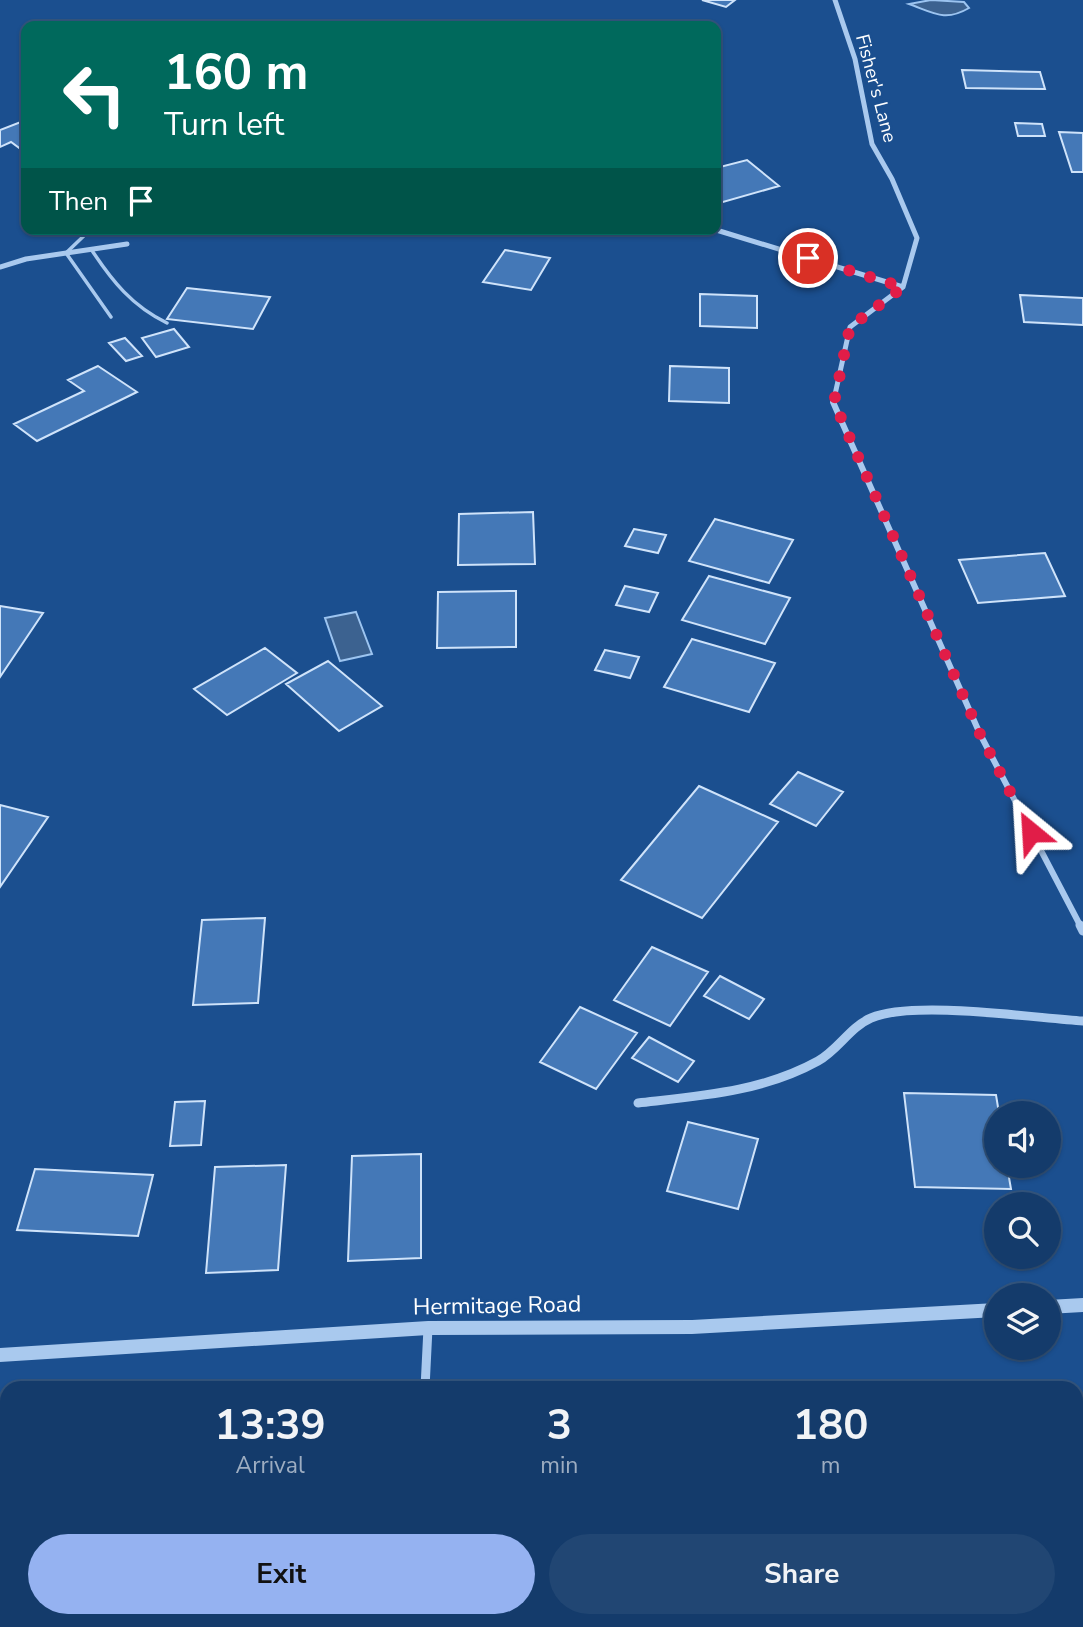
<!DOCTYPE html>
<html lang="en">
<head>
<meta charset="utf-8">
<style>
  :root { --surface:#143b6b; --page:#214673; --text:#f1f3f6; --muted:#9dadc1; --line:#33557e; --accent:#95b2f1 }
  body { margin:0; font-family:"Nunito Sans",sans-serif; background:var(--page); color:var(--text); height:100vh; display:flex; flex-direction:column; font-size:26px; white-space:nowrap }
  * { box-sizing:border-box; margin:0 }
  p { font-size:23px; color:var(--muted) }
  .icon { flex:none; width:38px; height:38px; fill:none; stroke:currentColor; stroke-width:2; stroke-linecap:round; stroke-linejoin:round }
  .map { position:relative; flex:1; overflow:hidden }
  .side { position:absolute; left:0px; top:1381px; width:1083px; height:247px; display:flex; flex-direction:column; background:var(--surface); border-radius:21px 21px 0 0; box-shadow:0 2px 5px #0004,0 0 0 2px var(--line) }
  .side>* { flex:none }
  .hud { position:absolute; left:21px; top:21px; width:700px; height:214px; border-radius:14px; box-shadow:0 2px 5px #0004,0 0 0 2px var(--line); background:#00695c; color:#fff; overflow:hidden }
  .buttons { position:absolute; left:984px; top:1101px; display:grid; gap:14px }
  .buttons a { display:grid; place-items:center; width:77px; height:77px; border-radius:50%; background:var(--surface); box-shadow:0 2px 5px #0004,0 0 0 2px var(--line); font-size:35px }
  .pin { position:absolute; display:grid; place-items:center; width:60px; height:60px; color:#fff; margin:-30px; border:4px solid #fff; border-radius:50%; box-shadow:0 2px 7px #0007 }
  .me { position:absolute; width:77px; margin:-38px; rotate:333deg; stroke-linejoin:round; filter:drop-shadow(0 0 5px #0008) }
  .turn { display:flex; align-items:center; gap:24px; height:147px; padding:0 28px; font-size:32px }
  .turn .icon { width:91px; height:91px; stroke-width:2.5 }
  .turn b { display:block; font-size:49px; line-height:60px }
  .then { display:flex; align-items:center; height:66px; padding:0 28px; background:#0003; gap:14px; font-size:26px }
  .eta { display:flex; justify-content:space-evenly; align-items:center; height:119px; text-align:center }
  .eta b { font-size:42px; font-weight:700; line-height:49px }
  .primary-button { display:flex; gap:14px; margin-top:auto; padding:14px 28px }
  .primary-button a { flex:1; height:80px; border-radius:42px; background:var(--accent); color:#111; font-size:28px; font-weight:700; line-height:80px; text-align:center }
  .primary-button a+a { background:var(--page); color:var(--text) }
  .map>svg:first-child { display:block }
  .water { fill:#3c6290; stroke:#9cc4f0; stroke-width:2 }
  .building { fill:#4478b7; stroke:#cfe3fa; stroke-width:2 }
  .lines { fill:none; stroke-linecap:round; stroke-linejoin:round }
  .service { stroke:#a9c9ee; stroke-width:3.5 }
  .minor-far2 { stroke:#a9c9ee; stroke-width:5 }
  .minor-far1 { stroke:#a9c9ee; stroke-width:6 }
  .minor { stroke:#a9c9ee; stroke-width:9 }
  .tertiary { fill:#a9c9ee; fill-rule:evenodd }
  .route { stroke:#e11d48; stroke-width:12; stroke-dasharray:0 21.6 }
  .labels { text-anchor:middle; stroke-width:5; stroke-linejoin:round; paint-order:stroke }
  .street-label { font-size:19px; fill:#fff; stroke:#1b4f8f }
  .near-street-label { font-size:23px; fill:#fff; stroke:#1b4f8f }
</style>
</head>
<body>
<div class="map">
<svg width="1083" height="1627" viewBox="0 0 1083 1627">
  <rect width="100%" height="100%" fill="#1b4f8f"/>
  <path class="water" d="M 931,0 L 964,2 L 969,8 C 945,22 934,13 909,4 Z
    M 356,612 L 372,654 L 340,661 L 325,618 Z"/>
  <path class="building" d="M 702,0 L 735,0 L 726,7 Z
    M 962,70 L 1040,72 L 1045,89 L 966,88 Z
    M 26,120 L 26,153 L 11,142 L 0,147 L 0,130 Z
    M 1015,123 L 1042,124 L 1045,136 L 1018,136 Z
    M 1059,132 L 1083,133 L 1083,172 L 1072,172 Z
    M 747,160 L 779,186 L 716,204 L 716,168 Z
    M 505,250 L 550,258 L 531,290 L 483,282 Z
    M 187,288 L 270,297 L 253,329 L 167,319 Z
    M 700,294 L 757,296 L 757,328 L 700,326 Z
    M 1020,295 L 1083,298 L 1083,325 L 1024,322 Z
    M 174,329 L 189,347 L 156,357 L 142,338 Z
    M 125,338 L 142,356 L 126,361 L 109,343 Z
    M 98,366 L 137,392 L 37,441 L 14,424 L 84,391 L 68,380 Z
    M 670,366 L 729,368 L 729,403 L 669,401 Z
    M 533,512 L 535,564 L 458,565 L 459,514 Z
    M 715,519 L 793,540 L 769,583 L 689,561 Z
    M 634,529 L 666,535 L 658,553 L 625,546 Z
    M 1045,553 L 1065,596 L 978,603 L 959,560 Z
    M 709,576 L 790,598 L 765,644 L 682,620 Z
    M 625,586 L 658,593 L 649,612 L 616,605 Z
    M 516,591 L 516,647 L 437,648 L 438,592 Z
    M 0,606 L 43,613 L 0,677 Z
    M 692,639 L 775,663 L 749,712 L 664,687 Z
    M 265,648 L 297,673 L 227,715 L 194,689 Z
    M 605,650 L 639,657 L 630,678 L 595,670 Z
    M 328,661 L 382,706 L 339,731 L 286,684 Z
    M 798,772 L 843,792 L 816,826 L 770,804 Z
    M 699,786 L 778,822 L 702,918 L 621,880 Z
    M 0,805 L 48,817 L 0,887 Z
    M 265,918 L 258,1003 L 193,1005 L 202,920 Z
    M 652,947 L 708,972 L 670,1026 L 614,1000 Z
    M 720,976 L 764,999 L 749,1019 L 704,996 Z
    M 580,1007 L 637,1033 L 596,1089 L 540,1062 Z
    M 649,1037 L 694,1061 L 678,1082 L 632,1058 Z
    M 904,1093 L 996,1095 L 999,1113 L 996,1113 L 996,1166 L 1007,1166 L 1011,1189 L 915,1187 Z
    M 205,1101 L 201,1145 L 170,1146 L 175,1102 Z
    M 688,1122 L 758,1139 L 738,1209 L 667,1191 Z
    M 421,1154 L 421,1258 L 348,1261 L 352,1156 Z
    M 286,1165 L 278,1270 L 206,1273 L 215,1167 Z
    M 35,1169 L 153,1175 L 138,1236 L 17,1230 Z
    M 32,1620 L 208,1620 L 208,1627 L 31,1627 Z
    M 886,1620 L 1005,1620 L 1006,1627 L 887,1627 Z"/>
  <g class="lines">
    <path class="service" d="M 91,229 L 66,253 L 111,317
      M 91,249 C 112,281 132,306 167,323"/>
    <path class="minor-far2" d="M 713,229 L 903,287
      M 0,267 L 26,259 L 127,244
      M 834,399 L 850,327 L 903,287 L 917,238 L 892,179 L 872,144 L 855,59 L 835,0"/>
    <path class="minor-far1" d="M 834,397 L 833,402 L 980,734 L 1081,927"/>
    <path class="minor" d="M 1080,925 L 1083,931
      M 638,1103 C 700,1096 762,1092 818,1061 C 838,1050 850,1027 871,1018 C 913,1000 1034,1018 1083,1021
      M 425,1388 L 428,1328
      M 413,1620 L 413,1627"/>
    <path class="tertiary" d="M 1083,1298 L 1083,1312 L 1048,1314 L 1048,1300 Z
      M 996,1303 L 996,1317 L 692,1334 L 428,1335 L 0,1362 L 0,1348 L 428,1321 L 692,1320 Z"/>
  </g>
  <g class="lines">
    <path class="route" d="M 808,258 L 903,287 L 850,327 L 834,402 L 980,734 L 1031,832"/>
  </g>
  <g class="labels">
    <g class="street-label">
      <text transform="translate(877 88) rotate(75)" y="7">Fisher's Lane</text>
    </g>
    <g class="near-street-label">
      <text transform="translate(497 1305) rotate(-1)" y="8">Hermitage Road</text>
    </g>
  </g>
</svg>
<div class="buttons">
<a><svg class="icon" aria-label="sound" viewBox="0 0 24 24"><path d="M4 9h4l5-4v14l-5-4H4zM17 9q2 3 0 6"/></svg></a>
<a><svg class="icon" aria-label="search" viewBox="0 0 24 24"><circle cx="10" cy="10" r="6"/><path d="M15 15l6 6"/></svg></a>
<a><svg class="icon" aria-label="layers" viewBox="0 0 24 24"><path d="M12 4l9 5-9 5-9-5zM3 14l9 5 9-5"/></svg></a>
</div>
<div class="pin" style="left:808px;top:258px;background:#d93025"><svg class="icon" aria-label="arrive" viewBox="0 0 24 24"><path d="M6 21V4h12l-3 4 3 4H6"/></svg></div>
<svg class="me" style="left:1031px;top:832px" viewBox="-20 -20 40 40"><path d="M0-17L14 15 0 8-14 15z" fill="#e11d48" stroke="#fff" stroke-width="4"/></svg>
<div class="hud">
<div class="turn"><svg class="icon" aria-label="left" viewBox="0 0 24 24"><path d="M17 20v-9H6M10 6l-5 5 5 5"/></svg><div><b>160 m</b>Turn left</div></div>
<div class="then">Then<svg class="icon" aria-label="arrive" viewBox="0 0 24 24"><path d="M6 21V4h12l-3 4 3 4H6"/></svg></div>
</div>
<section class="side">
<div class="eta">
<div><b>13:39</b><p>Arrival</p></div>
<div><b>3</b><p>min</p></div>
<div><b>180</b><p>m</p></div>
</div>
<div class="primary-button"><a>Exit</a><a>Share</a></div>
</section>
</div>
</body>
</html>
